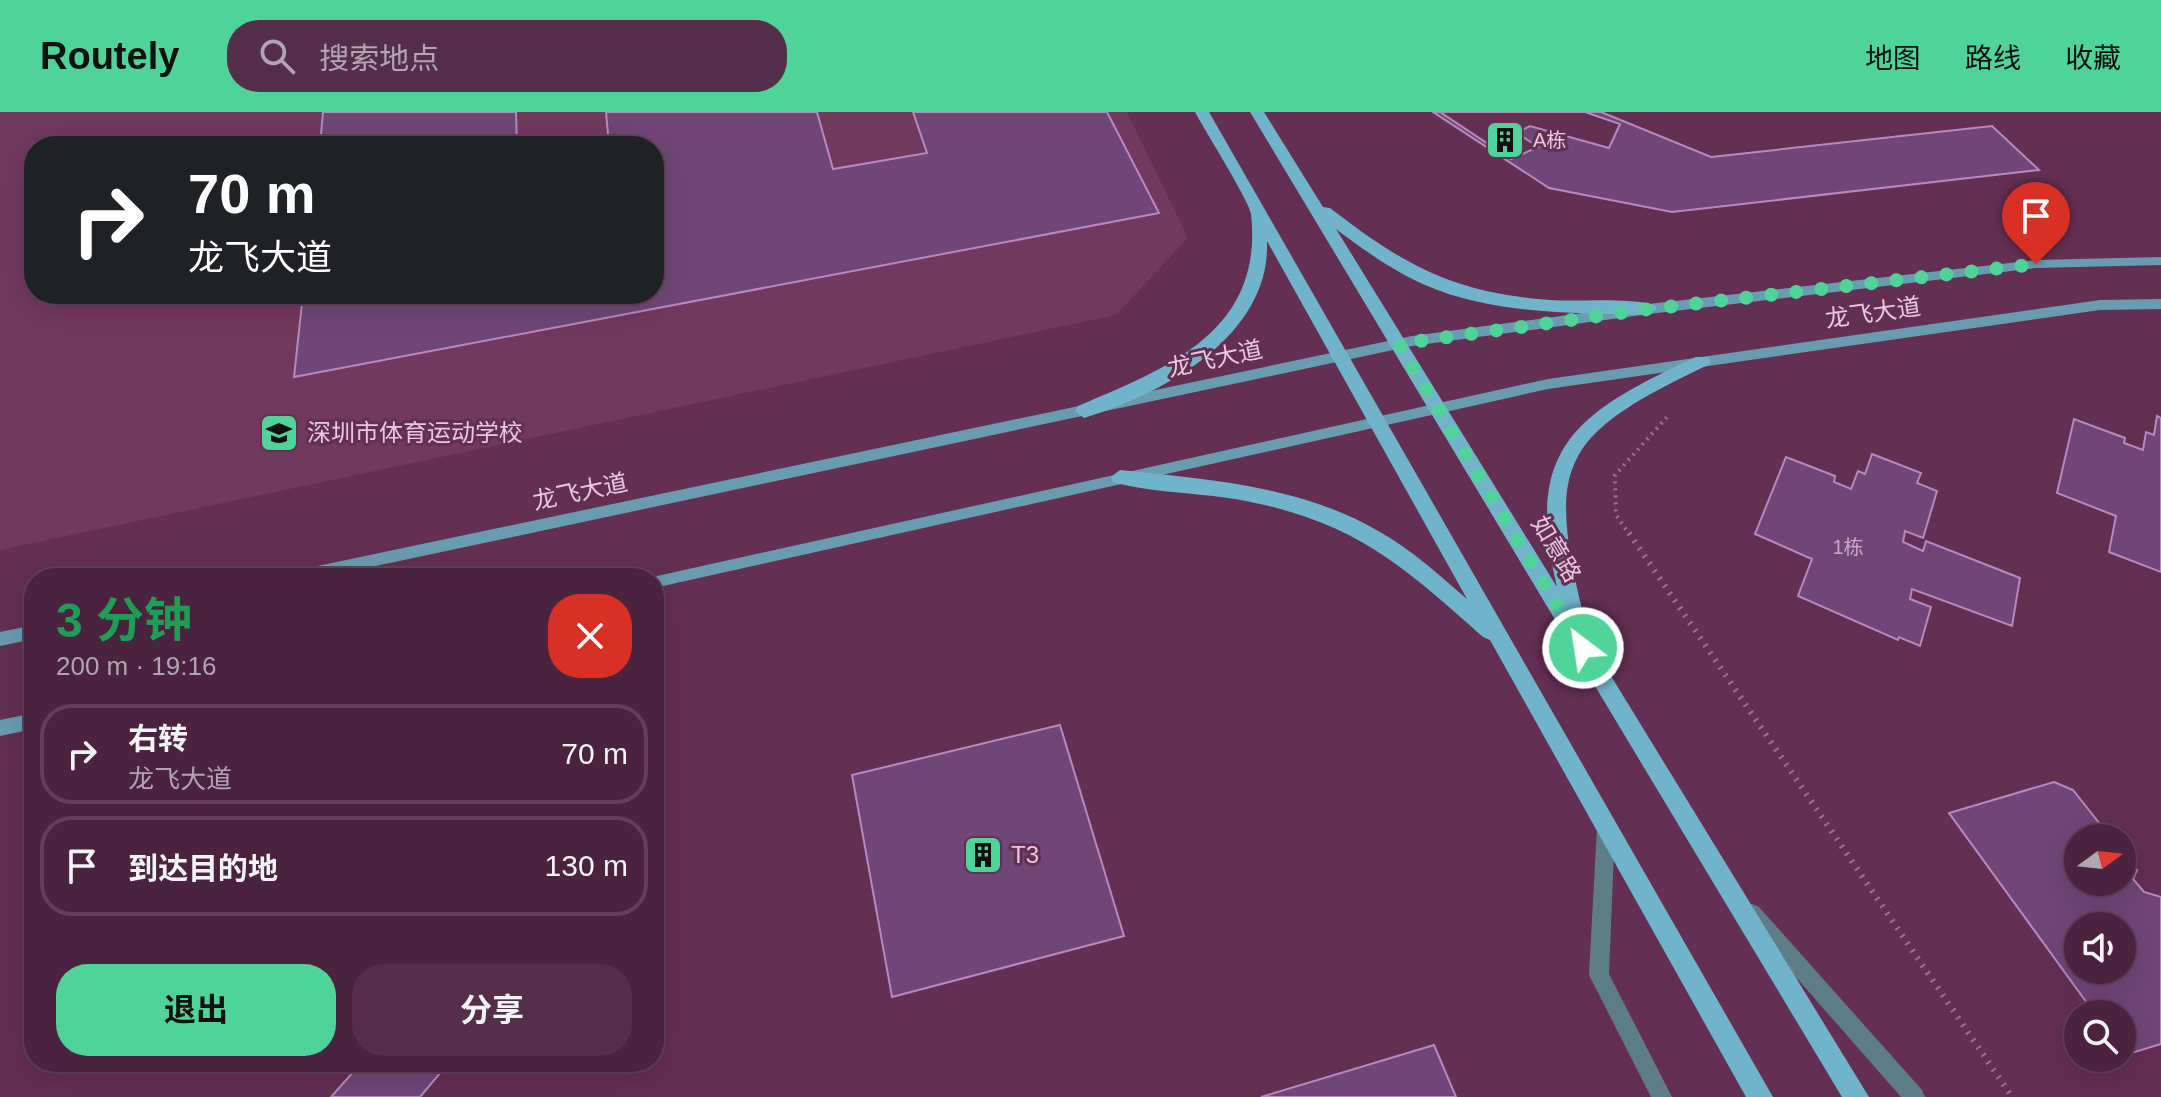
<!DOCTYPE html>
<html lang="zh">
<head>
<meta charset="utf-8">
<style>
  :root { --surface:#4a233e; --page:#542f49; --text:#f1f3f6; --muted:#b2a4b0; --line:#614058; --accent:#4fd399 }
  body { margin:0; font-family:Helvetica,"Noto Sans SC",sans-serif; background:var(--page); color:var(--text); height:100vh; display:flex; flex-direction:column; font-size:30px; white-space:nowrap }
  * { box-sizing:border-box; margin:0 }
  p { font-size:26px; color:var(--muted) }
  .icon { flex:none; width:44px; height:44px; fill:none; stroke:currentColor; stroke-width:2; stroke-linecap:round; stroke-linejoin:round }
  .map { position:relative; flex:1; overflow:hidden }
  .drawer { position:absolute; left:24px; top:456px; width:640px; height:504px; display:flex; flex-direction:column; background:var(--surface); border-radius:32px; box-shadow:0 8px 32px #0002,0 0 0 2px var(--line) }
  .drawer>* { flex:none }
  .top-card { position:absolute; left:24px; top:24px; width:640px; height:168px; border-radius:32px; box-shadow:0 8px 32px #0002,0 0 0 2px var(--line); background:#202124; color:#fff; overflow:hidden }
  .needle { width:52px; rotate:75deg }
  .buttons { position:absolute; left:2064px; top:712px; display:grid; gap:16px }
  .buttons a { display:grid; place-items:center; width:72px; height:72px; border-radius:50%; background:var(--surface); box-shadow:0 8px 32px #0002,0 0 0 2px var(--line); font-size:40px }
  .pin { position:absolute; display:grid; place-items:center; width:68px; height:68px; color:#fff; margin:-82px -34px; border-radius:50% 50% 50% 0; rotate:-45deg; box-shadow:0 0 8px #0007 }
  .pin .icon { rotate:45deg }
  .me { position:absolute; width:88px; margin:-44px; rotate:329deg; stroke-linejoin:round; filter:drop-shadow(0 0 6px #0008) }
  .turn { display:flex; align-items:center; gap:28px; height:168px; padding:0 32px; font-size:36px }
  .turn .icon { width:104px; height:104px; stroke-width:2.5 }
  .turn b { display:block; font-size:56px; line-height:68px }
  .round { display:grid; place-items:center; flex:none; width:84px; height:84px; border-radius:32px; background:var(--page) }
  .overview { display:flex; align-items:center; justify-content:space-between; height:136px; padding:0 32px }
  h1 { font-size:48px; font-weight:700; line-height:60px; color:#1e9e55 }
  .action { display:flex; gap:16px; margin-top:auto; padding:16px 32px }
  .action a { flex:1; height:92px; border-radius:32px; background:var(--accent); color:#111; font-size:32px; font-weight:700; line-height:92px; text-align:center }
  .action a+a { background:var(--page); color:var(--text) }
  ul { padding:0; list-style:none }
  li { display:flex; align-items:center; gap:24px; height:100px; margin:0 16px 12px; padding:0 16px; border:4px solid var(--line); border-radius:32px }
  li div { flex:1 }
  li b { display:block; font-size:30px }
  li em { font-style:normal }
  header { display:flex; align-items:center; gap:48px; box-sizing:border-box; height:112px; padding:0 40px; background:var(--accent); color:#111 }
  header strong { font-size:38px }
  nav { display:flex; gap:44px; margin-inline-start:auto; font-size:28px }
  .search { width:560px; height:72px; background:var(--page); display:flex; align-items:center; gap:20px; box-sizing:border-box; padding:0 28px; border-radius:32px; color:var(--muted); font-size:30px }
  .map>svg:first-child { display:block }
  .built { fill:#713860; fill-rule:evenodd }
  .building { fill:#6f4776; stroke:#b68abe; stroke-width:2; fill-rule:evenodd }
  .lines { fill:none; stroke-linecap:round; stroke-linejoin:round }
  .path-far1 { stroke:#9c718d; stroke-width:4; stroke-dasharray:2 5; stroke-linecap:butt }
  .path { stroke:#9c718d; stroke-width:6; stroke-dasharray:2 7; stroke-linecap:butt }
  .service { fill:#5e7d88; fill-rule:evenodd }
  .secondary { fill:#699cae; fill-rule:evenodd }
  .primary { fill:#71b4ca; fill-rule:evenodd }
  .route { stroke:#4fd399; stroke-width:14; stroke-dasharray:0 25.2 }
  .labels { text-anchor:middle; stroke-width:6; stroke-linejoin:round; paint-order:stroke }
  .far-poi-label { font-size:20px; fill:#e8c8dc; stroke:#632f52; text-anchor:start }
  .number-label { font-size:20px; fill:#caa8c2 }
  .street-label { font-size:24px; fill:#e8c8dc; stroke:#632f52 }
  .poi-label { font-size:24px; fill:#e8c8dc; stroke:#632f52; text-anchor:start }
</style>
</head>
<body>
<header>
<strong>Routely</strong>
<div class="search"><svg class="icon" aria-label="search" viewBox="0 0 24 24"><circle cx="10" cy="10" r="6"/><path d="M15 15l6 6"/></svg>搜索地点</div>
<nav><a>地图</a><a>路线</a><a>收藏</a></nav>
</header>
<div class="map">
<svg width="2161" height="985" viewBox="0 0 2161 985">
  <rect width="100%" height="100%" fill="#632f52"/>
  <path class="built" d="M 0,0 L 1127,0 L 1188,126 L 1116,203 L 0,438 ZM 34,34 L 654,34 L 654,182 L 34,182 Z"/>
  <path class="building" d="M 323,0 L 516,0 L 517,34 L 320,34 Z
    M 606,0 L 817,0 L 833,57 L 927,41 L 913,0 L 1107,0 L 1159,101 L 294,265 L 303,182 L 654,182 L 654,34 L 609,34 Z
    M 1433,0 L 1601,0 L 1711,45 L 1992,14 L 2039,58 L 1672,100 L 1549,76 Z
    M 1440,0 L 1585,0 L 1620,12 L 1609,36 L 1530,14 L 1517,21 L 1538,35 L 1511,47 Z
    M 2157,304 L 2161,306 L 2161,460 L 2109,440 L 2116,404 L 2057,381 L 2074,307 L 2125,326 L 2124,331 L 2143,338 L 2146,320 L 2154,323 Z
    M 1872,342 L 1921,361 L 1917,371 L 1937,379 L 1923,426 L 1905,419 L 1903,430 L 1923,439 L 1926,429 L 2020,466 L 2012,514 L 1912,477 L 1910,487 L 1931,495 L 1920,534 L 1899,525 L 1898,528 L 1798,484 L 1812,447 L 1755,422 L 1786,345 L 1835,364 L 1834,370 L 1851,377 L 1858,359 L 1865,362 Z
    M 1060,613 L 1124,824 L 892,885 L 852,663 Z
    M 2054,670 L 2073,678 L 2111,726 L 2078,726 L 2078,770 L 2122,770 L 2122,740 L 2137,758 L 2133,767 L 2144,780 L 2161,785 L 2161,932 L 2125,943 L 2122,902 L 2095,902 L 1949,701 ZM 2078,814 L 2122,814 L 2122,858 L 2078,858 Z
    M 1434,933 L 1456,985 L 1261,985 Z
    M 362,950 L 443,950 L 447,953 L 420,985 L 331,985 Z"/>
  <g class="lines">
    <path class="path-far1" d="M 1630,423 L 1616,403 L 1615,363 L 1667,305"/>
    <path class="path" d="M 1629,421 L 2012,985"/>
    <path class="service" d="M 1606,707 L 1612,709 L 1615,715 L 1609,862 L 1672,985 L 1651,985 L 1589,863 L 1597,715 L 1600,709 Z
      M 1752,792 L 1759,795 L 1922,978 L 1925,985 L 1901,985 L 1745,807 L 1743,801 L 1745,795 Z"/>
    <path class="secondary" d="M 2161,145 L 2161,153 L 2036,156 L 1649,202 L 1412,234 L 319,466 L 281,466 L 283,461 L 289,460 L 1412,224 L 1649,192 L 2036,148 Z
      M 2161,187 L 2161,197 L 2100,198 L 1548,277 L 654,476 L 654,466 L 648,466 L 1548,267 L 2100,188 Z
      M 34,513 L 34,527 L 0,534 L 0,520 Z
      M 34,601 L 34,617 L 0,624 L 0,608 Z"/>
    <path class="primary" d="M 1195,0 L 1209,0 L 1773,985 L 1746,985 L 1490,528 L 1483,525 C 1399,450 1350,407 1235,387 C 1199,381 1146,380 1113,370 L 1111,365 L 1120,358 C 1207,367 1303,374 1380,420 C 1412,438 1439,463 1467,487 L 1267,129 C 1271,224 1163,282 1084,306 L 1075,299 L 1078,294 C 1168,256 1264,219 1251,102 C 1250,90 1204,17 1195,0 Z
      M 1250,0 L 1264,0 L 1323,95 L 1330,96 C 1405,154 1454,181 1551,188 C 1582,190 1626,185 1655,193 L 1657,197 L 1649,203 C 1575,201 1494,203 1425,173 C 1393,159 1364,138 1336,117 L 1557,475 C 1523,334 1578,300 1696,245 L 1708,245 L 1711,249 L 1708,253 C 1561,323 1545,350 1585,509 L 1581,515 L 1869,985 L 1842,985 Z"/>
  </g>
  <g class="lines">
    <path class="route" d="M 1583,536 L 1399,232 L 1649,197 L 2036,152"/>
  </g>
  <defs>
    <symbol id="building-square" viewBox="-11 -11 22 22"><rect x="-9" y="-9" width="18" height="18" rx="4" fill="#4fd399" stroke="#632f52"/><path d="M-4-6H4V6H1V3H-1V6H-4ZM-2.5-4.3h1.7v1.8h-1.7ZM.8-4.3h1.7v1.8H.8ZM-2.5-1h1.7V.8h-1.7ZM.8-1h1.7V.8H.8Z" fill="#111"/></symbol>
    <symbol id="school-square" viewBox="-11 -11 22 22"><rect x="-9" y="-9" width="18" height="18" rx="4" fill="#4fd399" stroke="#632f52"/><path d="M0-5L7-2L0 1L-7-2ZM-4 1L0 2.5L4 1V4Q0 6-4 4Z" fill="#111"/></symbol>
  </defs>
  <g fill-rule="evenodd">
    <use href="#building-square" x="1483" y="6" width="44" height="44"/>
    <use href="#school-square" x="257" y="299" width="44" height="44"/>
    <use href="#building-square" x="961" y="721" width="44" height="44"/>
  </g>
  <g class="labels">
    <g class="far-poi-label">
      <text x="1533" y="35">A栋</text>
    </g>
    <g class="number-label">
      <text x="1848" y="442">1栋</text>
    </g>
    <g class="street-label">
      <text transform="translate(1873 201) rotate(-8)" y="8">龙飞大道</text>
      <text transform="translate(1215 247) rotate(-12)" y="8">龙飞大道</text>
      <text transform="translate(580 380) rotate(-12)" y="8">龙飞大道</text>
      <text transform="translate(1556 437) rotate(59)" y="8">如意路</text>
    </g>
    <g class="poi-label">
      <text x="307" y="329">深圳市体育运动学校</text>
      <text x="1011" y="751">T3</text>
    </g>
  </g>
</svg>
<div class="buttons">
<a><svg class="needle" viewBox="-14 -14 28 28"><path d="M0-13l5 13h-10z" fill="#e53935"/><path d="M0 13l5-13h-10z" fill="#b2a4b0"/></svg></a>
<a><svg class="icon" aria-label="sound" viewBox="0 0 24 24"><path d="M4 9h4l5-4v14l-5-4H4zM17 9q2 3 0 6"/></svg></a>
<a><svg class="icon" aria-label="search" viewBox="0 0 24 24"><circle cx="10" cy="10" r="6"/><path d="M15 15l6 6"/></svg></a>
</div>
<div class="pin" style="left:2036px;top:152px;background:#d93025"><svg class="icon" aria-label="arrive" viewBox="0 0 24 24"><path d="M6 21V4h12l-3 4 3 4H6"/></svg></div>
<svg class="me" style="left:1583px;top:536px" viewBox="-20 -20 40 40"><circle r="17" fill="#4fd399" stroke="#fff" stroke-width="3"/><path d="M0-11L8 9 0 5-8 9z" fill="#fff"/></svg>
<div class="top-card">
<div class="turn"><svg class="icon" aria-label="right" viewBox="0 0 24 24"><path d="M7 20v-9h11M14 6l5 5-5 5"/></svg><div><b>70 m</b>龙飞大道</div></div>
</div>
<section class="drawer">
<div class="overview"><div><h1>3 分钟</h1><p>200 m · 19:16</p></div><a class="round" style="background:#d93025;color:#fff"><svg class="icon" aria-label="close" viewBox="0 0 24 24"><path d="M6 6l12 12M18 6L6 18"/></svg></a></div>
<ul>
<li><svg class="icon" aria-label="right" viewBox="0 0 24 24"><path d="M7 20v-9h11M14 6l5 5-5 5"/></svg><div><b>右转</b><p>龙飞大道</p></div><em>70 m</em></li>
<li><svg class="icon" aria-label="arrive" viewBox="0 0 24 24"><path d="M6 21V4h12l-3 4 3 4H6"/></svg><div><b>到达目的地</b></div><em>130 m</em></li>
</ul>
<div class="action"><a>退出</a><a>分享</a></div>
</section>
</div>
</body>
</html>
